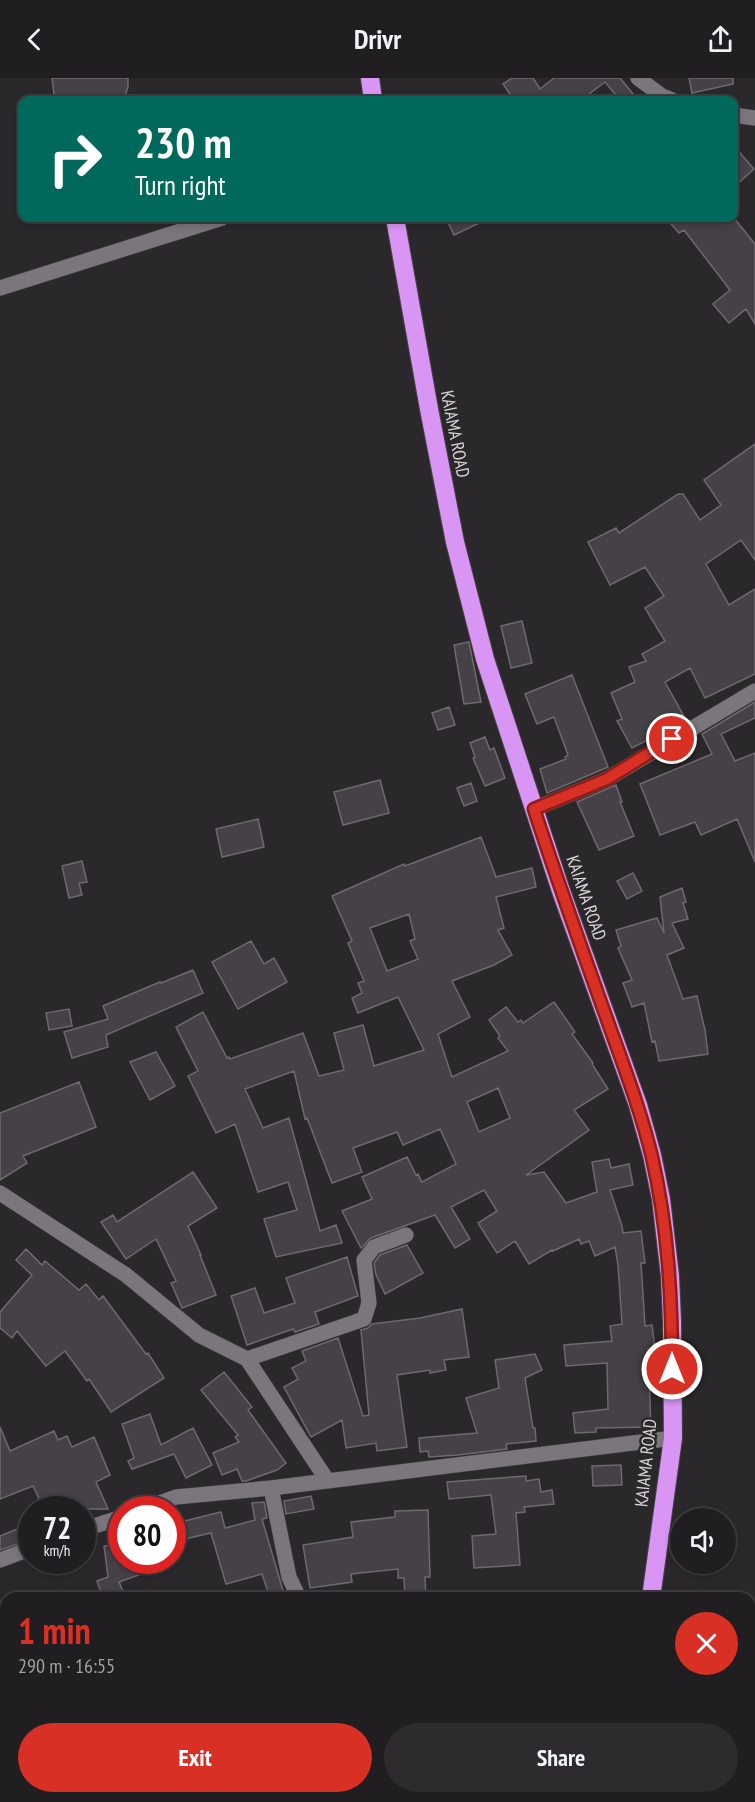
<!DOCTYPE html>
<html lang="en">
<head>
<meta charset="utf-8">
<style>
  :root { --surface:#201e21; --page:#2d2b2e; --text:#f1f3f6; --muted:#a2a2a5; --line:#3d3c3f; --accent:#d93025 }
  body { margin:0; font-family:"PT Sans Narrow",sans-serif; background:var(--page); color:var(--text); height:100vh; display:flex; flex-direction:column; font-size:22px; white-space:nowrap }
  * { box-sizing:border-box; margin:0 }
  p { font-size:20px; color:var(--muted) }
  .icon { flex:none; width:33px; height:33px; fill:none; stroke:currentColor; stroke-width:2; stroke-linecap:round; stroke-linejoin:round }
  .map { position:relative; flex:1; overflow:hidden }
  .details { position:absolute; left:0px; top:1514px; width:756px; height:212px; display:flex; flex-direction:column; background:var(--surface); border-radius:18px 18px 0 0; box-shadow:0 3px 9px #0003,0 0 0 2px var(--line) }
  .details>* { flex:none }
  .guide { position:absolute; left:18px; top:18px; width:720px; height:126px; border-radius:12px; box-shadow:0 3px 9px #0003,0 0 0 2px var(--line); background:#00695c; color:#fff; overflow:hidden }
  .buttons { position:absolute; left:670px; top:1430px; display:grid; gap:12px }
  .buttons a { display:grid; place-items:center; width:66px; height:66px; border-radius:50%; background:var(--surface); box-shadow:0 3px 9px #0003,0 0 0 2px var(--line); font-size:30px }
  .speed { position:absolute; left:18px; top:1418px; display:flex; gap:12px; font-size:30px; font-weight:700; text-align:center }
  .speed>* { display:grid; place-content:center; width:78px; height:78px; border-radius:50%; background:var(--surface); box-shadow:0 3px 9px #0003,0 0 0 2px var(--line); line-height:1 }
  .speed small { font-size:15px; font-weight:400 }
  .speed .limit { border:9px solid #d22; background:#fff; color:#111 }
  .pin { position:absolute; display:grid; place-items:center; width:51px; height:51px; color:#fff; margin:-26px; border:3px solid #fff; border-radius:50%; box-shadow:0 2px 6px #0007 }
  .me { position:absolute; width:66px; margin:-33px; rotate:0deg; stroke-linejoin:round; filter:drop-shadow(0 0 4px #0008) }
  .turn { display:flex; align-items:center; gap:21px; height:126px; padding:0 18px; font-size:27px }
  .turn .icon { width:78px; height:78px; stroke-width:2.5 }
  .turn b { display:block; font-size:42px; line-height:51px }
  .round { display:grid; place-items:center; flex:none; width:63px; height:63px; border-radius:32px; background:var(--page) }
  .headline { display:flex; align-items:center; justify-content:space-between; height:102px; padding:0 18px }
  h1 { font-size:36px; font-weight:600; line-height:45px; color:var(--accent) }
  .button { display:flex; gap:12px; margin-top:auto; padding:12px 18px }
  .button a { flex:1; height:69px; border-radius:36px; background:var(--accent); color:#fff; font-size:24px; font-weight:600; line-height:69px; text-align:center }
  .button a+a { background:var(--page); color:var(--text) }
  header { display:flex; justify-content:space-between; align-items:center; height:78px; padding:0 18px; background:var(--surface); font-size:27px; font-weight:600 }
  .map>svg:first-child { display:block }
  .building { fill:#454146; stroke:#6d696f; stroke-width:1.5; fill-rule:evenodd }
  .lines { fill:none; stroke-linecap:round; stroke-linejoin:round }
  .minor-casing { stroke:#464448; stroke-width:16 }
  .highway-casing { stroke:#464448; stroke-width:20 }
  .minor { stroke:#7a767b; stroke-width:15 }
  .highway { stroke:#d995f4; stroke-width:18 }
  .route-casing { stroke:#8d1f18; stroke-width:15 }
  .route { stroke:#d93025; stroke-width:10 }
  .labels { text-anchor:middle; stroke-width:5; stroke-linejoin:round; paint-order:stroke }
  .street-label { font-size:18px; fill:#d9d6d9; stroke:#2b282c }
</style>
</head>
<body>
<header><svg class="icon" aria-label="back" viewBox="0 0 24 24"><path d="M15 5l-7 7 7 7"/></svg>Drivr<svg class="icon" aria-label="share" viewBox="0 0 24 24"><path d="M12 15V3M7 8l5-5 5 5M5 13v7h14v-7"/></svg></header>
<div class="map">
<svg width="755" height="1724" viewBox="0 0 755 1724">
  <rect width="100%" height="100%" fill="#2b282c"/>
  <path class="building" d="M 52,0 L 128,0 L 128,9 L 124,22 L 58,22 L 54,16 Z
    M 512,0 L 533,0 L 540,11 L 554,0 L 620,0 L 638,22 L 620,22 L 605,4 L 581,22 L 514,22 L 503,6 Z
    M 689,0 L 733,0 L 733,6 L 692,15 Z
    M 734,68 L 754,91 L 734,109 Z
    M 446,140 L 490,140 L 454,157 Z
    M 666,140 L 734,140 L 755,166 L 755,246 L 746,231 L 729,245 L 713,226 L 730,212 L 684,152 L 679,155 Z
    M 755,366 L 755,482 L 741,462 L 706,486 L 729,527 L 755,511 L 755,596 L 705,620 L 690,590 L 665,604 L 686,642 L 632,670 L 617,643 L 622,641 L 611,615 L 635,604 L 629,589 L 646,583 L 642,576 L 665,563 L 645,530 L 664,518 L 645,489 L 610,507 L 588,464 L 616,450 L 619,455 L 678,416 L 683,416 L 700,442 L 721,427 L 704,402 Z
    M 522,543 L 532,585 L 511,590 L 501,548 Z
    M 469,564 L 481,624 L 464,626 L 454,567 Z
    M 572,597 L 608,689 L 547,715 L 540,691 L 566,681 L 565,679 L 568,677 L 554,639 L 537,646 L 525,616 Z
    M 755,624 L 755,640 L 721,656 L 735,683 L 755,675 L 755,784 L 737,741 L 701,757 L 695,744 L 660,757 L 640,706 L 712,676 L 702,656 Z
    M 449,629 L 455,647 L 438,652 L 432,635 Z
    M 485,659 L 490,672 L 494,670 L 505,700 L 485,708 L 473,680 L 475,679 L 470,665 Z
    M 380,702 L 389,735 L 343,747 L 334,714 Z
    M 471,705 L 477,723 L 464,728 L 457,710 Z
    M 616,707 L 622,724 L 620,724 L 634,758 L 599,772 L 577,724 Z
    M 258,741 L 264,769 L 222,779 L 216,751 Z
    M 481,759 L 496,799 L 532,790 L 536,809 L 496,819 L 504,850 L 498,852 L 512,877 L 494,887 L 452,903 L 470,939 L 438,956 L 452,999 L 508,973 L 498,960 L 500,958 L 489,942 L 506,929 L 518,944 L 521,942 L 523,945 L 554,924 L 575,954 L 572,956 L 593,985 L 592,986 L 608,1011 L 574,1032 L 589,1052 L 526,1097 L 544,1094 L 566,1125 L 597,1114 L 592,1084 L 609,1081 L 611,1090 L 629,1086 L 633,1107 L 610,1112 L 622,1148 L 623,1155 L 641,1153 L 645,1185 L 641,1185 L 645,1248 L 652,1247 L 655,1270 L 648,1271 L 651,1349 L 596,1350 L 596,1354 L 575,1355 L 573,1335 L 608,1331 L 607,1285 L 566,1288 L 564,1267 L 612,1263 L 610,1248 L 622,1246 L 618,1187 L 615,1169 L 595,1178 L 589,1163 L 581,1166 L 579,1161 L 553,1173 L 552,1172 L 529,1186 L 515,1163 L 497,1175 L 478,1145 L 497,1133 L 484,1112 L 451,1129 L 470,1161 L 455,1170 L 435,1137 L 371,1160 L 361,1170 L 342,1133 L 372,1121 L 362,1099 L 407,1079 L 416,1097 L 418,1096 L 422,1104 L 456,1086 L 440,1051 L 403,1067 L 397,1054 L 353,1070 L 362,1094 L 332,1105 L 307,1040 L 305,1041 L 294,993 L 245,1011 L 263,1050 L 289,1040 L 320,1153 L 336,1147 L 342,1165 L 276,1179 L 264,1141 L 297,1132 L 288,1104 L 258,1114 L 235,1046 L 216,1055 L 188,998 L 198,993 L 176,949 L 203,934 L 227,980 L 229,979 L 230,981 L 303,955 L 319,998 L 344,992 L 334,955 L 363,947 L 374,988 L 424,972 L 398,919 L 358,935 L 352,920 L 362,915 L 358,905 L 364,903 L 348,865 L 352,863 L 332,818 L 404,786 L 405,788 ZM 409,836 L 415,861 L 410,863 L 418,881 L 387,893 L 370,850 ZM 498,1010 L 510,1040 L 479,1054 L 467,1024 Z
    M 82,783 L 87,804 L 79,805 L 82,817 L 69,820 L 62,788 Z
    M 633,795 L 642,813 L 627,821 L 617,803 Z
    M 682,810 L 686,824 L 683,825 L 688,841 L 672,845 L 684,870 L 667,877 L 683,921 L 697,918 L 705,952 L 708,976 L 659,983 L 655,963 L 652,964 L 644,925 L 632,929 L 623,905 L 632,902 L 618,870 L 621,868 L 616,852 L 657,840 L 664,855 L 660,819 Z
    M 251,863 L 264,886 L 274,880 L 287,904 L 238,931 L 212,884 Z
    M 193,892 L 203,915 L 106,957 L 108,969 L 72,980 L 64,954 L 108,941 L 103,928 L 160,904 L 161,905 Z
    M 69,931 L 72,948 L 49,952 L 46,935 Z
    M 156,974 L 175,1008 L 150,1022 L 130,984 Z
    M 79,1004 L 96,1049 L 23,1078 L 27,1085 L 0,1102 L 0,1035 Z
    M 193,1094 L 217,1130 L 188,1148 L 201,1177 L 200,1177 L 216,1217 L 182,1230 L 171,1205 L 176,1203 L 156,1161 L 126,1181 L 101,1144 L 113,1137 L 117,1144 Z
    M 407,1167 L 423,1195 L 385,1216 L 376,1197 L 374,1185 L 380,1177 Z
    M 26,1171 L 42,1187 L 45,1183 L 79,1212 L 86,1206 L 99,1222 L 103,1218 L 146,1276 L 148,1275 L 164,1300 L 111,1334 L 89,1301 L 87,1303 L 65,1273 L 46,1288 L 17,1253 L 12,1260 L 0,1250 L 0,1234 L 32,1197 L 16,1182 Z
    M 347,1179 L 358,1218 L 315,1234 L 319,1246 L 295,1254 L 293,1251 L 247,1267 L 231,1218 L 255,1210 L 264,1235 L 295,1225 L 286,1200 Z
    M 462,1231 L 469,1279 L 444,1282 L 446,1292 L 430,1295 L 430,1292 L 397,1297 L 407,1369 L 377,1373 L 376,1365 L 346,1370 L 342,1342 L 311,1359 L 284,1309 L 298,1301 L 292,1290 L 306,1283 L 302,1273 L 338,1260 L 363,1338 L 369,1337 L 361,1252 L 368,1250 L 372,1246 L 420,1240 Z
    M 535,1276 L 542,1292 L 525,1300 L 533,1350 L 535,1350 L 536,1363 L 506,1366 L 507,1371 L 458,1377 L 429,1379 L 428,1373 L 420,1374 L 419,1360 L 477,1355 L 466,1320 L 499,1310 L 495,1282 Z
    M 224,1294 L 252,1329 L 248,1332 L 286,1385 L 277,1392 L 246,1403 L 242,1403 L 237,1391 L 222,1397 L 213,1375 L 239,1364 L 235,1359 L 238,1357 L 201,1312 Z
    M 150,1336 L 161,1367 L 193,1350 L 212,1387 L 186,1400 L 174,1376 L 132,1391 L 128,1383 L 134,1380 L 122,1346 Z
    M 0,1349 L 10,1373 L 54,1353 L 58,1362 L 67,1358 L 72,1369 L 94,1359 L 110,1397 L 96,1404 L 108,1431 L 44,1431 L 33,1408 L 0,1421 Z
    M 621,1387 L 622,1407 L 593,1408 L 592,1388 Z
    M 526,1398 L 526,1403 L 539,1401 L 541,1414 L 552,1412 L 554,1426 L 524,1429 L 525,1434 L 516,1435 L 520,1487 L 474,1490 L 472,1458 L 496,1456 L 491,1417 L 449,1421 L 447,1404 Z
    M 311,1418 L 314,1431 L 286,1436 L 284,1423 Z
    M 264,1424 L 267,1440 L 262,1441 L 284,1516 L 270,1520 L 262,1496 L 226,1506 L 211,1455 L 172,1464 L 172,1446 L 221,1434 L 225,1450 L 255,1442 L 252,1425 Z
    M 428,1432 L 430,1499 L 425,1499 L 426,1520 L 405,1520 L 404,1500 L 398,1500 L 398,1491 L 351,1496 L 352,1504 L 310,1510 L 303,1467 L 353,1459 L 351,1444 L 395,1439 L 395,1433 Z
    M 32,1445 L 32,1461 L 0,1472 L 0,1458 Z
    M 120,1466 L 122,1482 L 175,1482 L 175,1484 L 119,1504 L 126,1520 L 103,1520 L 97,1503 L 108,1499 L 104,1468 Z"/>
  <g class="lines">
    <defs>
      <path id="minor" d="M 638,0 L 662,18 L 672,22
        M 734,37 L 755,40
        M 0,210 L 222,140
        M 534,731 L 607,701 L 755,613
        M 0,1115 L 126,1197 L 199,1257 L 247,1281 L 364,1241 L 369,1225 L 364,1182 L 374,1169 L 406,1157
        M 247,1281 L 327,1402
        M 271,1410 L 289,1499 L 299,1520
        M 143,1431 L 176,1419 L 271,1410 L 673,1360
        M 82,1452 L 122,1439
        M 0,1482 L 32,1470
        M 359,1719 L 360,1724"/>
      <path id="highway" d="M 370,0 L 373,22
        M 395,140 L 429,331 L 455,464 L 485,581 L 561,813 L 638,1027 L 652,1077 L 661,1121 L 670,1198 L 672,1243 L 673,1360 L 651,1520
        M 622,1724 L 622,1719"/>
    </defs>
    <use href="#minor" class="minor-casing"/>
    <use href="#highway" class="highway-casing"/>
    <use href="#minor" class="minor"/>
    <use href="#highway" class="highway"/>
  </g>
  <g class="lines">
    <defs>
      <path id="route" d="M 672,1291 C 672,1219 668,1149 652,1079 C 640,1029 621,981 604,933 C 580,866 556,799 534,731 L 607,701 L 672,661"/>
    </defs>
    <use href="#route" class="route-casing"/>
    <use href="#route" class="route"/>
  </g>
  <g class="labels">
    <g class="street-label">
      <text transform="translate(455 356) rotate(79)" y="6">KAIAMA ROAD</text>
      <text transform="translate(586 820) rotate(71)" y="6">KAIAMA ROAD</text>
      <text transform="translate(646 1385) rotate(-84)" y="6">KAIAMA ROAD</text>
    </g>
  </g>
</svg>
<div class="buttons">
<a><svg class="icon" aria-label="sound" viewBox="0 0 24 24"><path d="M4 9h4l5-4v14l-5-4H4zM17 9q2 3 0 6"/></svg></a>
</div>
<div class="speed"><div>72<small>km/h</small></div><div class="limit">80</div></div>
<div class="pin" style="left:672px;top:661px;background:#d93025"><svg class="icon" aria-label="arrive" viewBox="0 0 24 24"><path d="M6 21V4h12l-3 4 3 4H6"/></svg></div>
<svg class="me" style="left:672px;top:1291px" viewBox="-20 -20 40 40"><circle r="17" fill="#d93025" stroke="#fff" stroke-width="3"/><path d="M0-11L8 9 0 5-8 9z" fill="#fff"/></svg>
<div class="guide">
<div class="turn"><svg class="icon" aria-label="right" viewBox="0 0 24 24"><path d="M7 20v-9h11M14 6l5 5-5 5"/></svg><div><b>230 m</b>Turn right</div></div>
</div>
<section class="details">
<div class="headline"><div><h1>1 min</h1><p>290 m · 16:55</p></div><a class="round" style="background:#d93025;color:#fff"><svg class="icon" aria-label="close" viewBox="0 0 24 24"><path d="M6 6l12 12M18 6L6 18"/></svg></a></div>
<div class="button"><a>Exit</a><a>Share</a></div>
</section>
</div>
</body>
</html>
